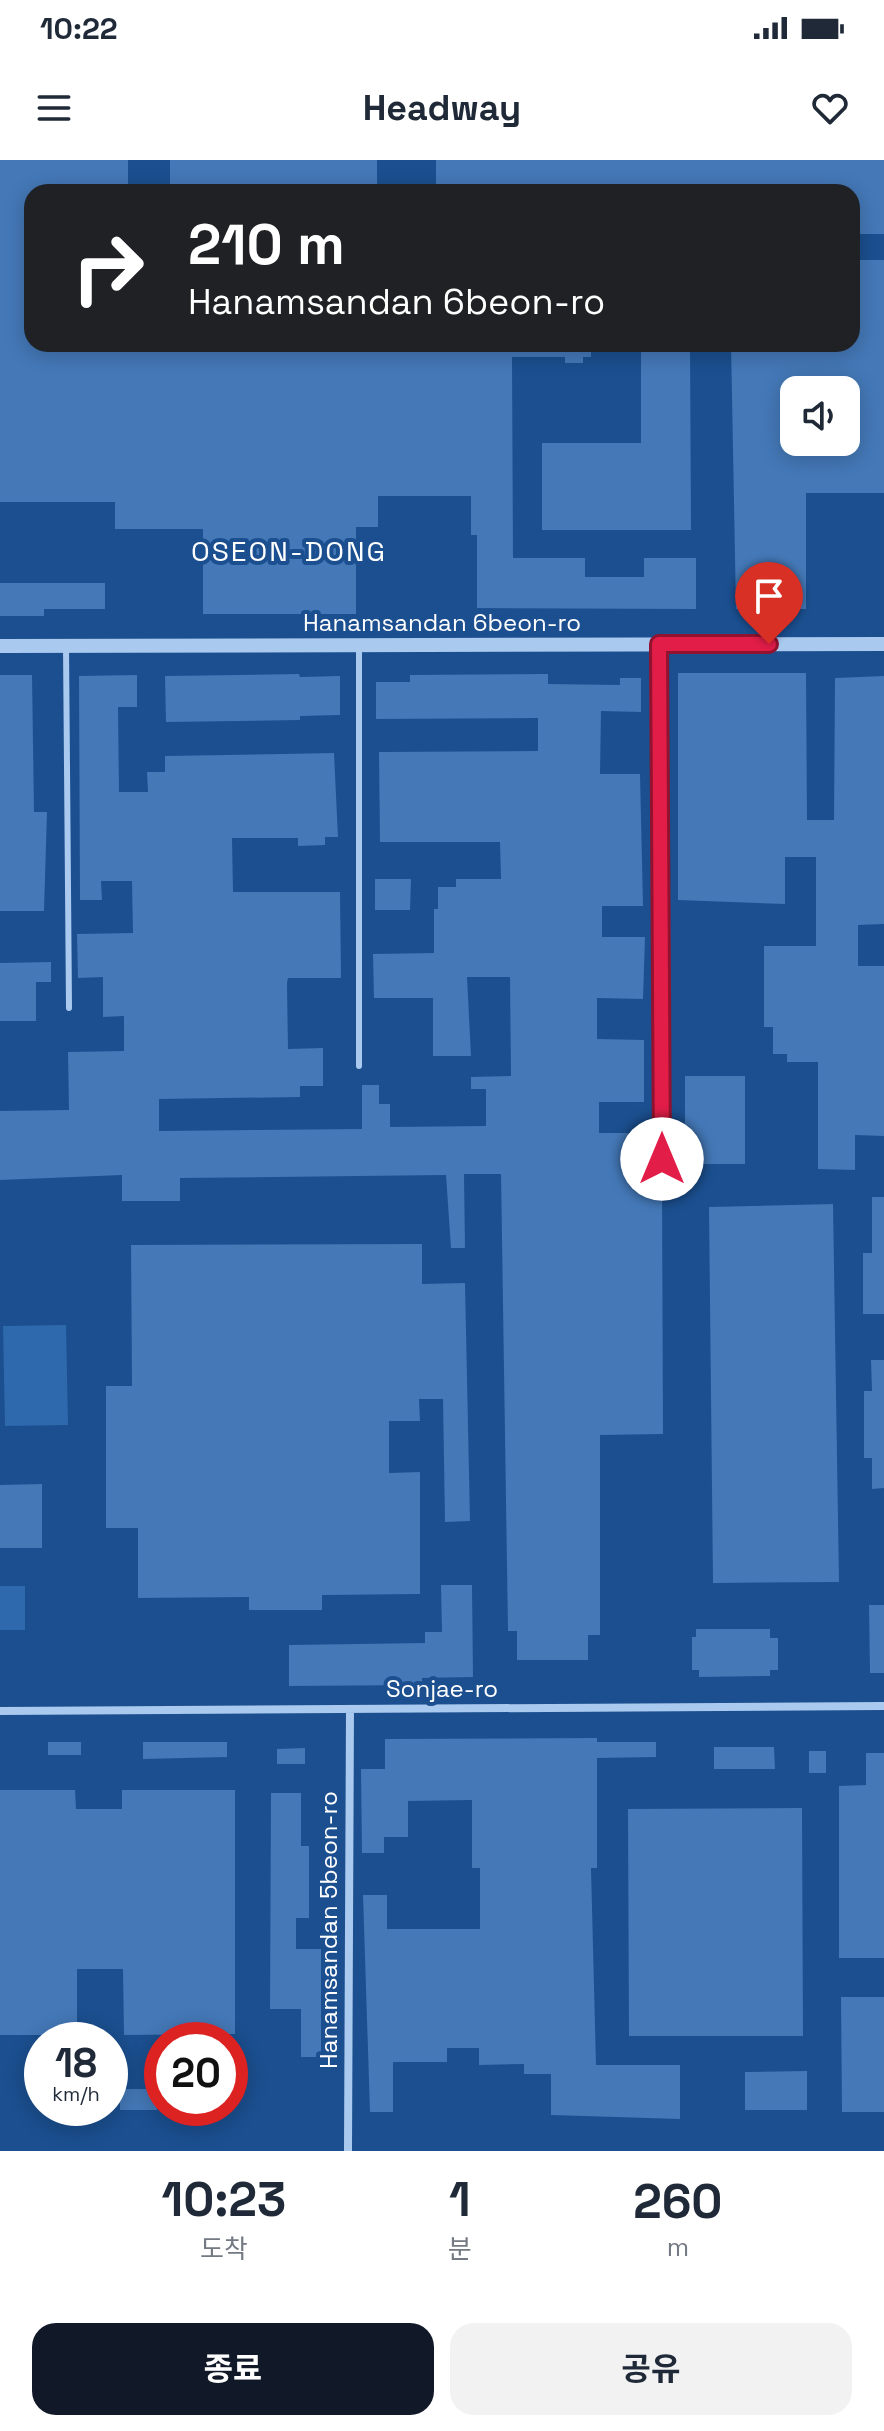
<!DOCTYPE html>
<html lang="ko">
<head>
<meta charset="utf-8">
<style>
  :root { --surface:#fff; --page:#f2f2f3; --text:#1f2937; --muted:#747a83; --accent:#111827 }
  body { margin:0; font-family:"Space Grotesk","Noto Sans KR",sans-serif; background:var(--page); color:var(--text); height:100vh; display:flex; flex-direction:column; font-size:30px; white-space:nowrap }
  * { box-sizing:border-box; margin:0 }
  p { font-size:26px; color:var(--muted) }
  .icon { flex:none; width:44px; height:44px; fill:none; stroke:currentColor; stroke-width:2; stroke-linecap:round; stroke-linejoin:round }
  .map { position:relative; height:1991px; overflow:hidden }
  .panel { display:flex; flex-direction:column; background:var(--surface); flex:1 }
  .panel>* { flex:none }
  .guide { position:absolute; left:24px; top:24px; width:836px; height:168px; border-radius:24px; box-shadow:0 4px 20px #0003; background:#202124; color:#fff; overflow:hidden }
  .buttons { position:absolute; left:780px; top:216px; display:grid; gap:16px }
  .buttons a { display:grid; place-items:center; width:80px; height:80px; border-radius:16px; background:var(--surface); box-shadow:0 4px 20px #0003; font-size:40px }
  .speed { position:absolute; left:24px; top:1862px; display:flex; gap:16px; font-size:40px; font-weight:700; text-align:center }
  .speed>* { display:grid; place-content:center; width:104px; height:104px; border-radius:50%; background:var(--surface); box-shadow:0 4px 20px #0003; line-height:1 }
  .speed small { font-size:20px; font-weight:400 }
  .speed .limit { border:12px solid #d22; background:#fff; color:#111 }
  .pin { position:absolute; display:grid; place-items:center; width:68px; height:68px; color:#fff; margin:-82px -34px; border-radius:50% 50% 50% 0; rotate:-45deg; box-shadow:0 0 8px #0007 }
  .pin .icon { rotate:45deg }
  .me { position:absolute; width:88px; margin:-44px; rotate:0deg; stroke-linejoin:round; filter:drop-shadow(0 0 6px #0008) }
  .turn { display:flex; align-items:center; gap:28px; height:168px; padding:0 32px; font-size:36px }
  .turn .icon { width:104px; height:104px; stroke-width:2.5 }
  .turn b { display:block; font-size:56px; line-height:68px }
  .eta { display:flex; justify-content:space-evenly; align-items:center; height:136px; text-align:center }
  .eta b { font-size:48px; font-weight:700; line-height:56px }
  .action { display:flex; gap:16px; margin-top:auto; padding:16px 32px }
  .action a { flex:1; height:92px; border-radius:24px; background:var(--accent); color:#fff; font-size:32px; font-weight:700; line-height:92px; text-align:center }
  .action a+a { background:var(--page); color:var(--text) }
  .status { display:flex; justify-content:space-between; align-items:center; height:56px; padding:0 40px; background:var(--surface); direction:ltr }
  .status svg { height:22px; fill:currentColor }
  header { display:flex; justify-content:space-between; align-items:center; height:104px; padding:0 32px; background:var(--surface); font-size:36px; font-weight:700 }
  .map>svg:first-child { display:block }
  .green { fill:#2e69ad }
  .building { fill:#4478b7; fill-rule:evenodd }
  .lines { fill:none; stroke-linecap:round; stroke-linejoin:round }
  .service { stroke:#a9c9ee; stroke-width:6 }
  .minor { stroke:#a9c9ee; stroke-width:8 }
  .tertiary { stroke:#a9c9ee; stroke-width:14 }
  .route-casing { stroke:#92132f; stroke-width:20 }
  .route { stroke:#e11d48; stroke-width:14 }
  .labels { text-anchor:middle; stroke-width:8; stroke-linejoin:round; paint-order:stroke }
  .street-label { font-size:24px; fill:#fff; stroke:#1b4f8f }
  .quarter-label { font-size:28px; letter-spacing:2px; fill:#fff; stroke:#1b4f8f }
</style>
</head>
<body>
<div class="status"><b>10:22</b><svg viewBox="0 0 49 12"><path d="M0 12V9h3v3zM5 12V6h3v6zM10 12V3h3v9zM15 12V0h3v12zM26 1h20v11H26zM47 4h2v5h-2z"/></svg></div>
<header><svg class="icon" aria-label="menu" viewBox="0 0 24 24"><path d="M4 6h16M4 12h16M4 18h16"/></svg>Headway<svg class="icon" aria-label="heart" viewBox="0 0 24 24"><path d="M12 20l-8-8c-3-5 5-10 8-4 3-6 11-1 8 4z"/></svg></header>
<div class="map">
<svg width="884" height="1991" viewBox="0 0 884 1991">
  <rect width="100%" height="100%" fill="#1b4f8f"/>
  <path class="green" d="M 66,1165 L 68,1265 L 5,1266 L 3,1166 Z
    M 0,1426 L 25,1426 L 25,1470 L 0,1470 Z"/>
  <path class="building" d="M 0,0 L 128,0 L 128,32 L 32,32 L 32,184 L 591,184 L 591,197 L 583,197 L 583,203 L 565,203 L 565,197 L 512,197 L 513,398 L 585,398 L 585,417 L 644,417 L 644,398 L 696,398 L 696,449 L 477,448 L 477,375 L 471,375 L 471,336 L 378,336 L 378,367 L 356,367 L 356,454 L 203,454 L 203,369 L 115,369 L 115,342 L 0,342 Z
    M 170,0 L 377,0 L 377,32 L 170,32 Z
    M 436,0 L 884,0 L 884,74 L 852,74 L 852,32 L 436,32 Z
    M 852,100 L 884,100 L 884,333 L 806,333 L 806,449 L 736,449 L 731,184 L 852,184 ZM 794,230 L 846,230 L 846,282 L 794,282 Z
    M 641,184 L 690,184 L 691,370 L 542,370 L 542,283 L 641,283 Z
    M 0,423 L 105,423 L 105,449 L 44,449 L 44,456 L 0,456 Z
    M 678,513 L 806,513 L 807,660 L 834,660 L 835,518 L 884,516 L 884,764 L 858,765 L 858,806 L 884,806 L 884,976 L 855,975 L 855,1010 L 818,1009 L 818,902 L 787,902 L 787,894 L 773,894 L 773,867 L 764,867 L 764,786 L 816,786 L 816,697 L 785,697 L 785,744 L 678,740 Z
    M 299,514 L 300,517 L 340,516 L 340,555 L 300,556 L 300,560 L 166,562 L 165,516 Z
    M 548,514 L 548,524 L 620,525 L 620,518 L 641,518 L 641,552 L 601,551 L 600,614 L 640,614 L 643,746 L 602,746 L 602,777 L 645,777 L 643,839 L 597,838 L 597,879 L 644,880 L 644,942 L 599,942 L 599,973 L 629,973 L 629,1024 L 662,1024 L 663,1274 L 600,1275 L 600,1475 L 588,1475 L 588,1500 L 517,1500 L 517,1471 L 508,1471 L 501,1014 L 464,1014 L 465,1088 L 451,1088 L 446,1015 L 180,1018 L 180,1041 L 122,1041 L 122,1015 L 0,1020 L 0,951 L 69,950 L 68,892 L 124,891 L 124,856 L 103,857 L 103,817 L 78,818 L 77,774 L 133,773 L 132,721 L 101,721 L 102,740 L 80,740 L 79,516 L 137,515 L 137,547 L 118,547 L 119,632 L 148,632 L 147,612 L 165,612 L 165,596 L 334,593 L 338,677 L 325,677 L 325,685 L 298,686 L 298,678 L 232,678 L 233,732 L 340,732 L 341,818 L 288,818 L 287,823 L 288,889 L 323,888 L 323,926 L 300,926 L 300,937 L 159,939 L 159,971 L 362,969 L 362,925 L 379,925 L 379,944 L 390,944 L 390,967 L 486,966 L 486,929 L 471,929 L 471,917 L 511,916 L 510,817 L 467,817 L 471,896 L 433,896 L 433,838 L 374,838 L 373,794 L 434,793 L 434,749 L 438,749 L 438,727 L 456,727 L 456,719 L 501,719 L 500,682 L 380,682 L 379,592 L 538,591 L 538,558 L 376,559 L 376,522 L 410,522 L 410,515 Z
    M 0,515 L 32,515 L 34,652 L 47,652 L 44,751 L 0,751 Z
    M 375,719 L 411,719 L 410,750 L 375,750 Z
    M 51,802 L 51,822 L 36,822 L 36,861 L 0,861 L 0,803 Z
    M 685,916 L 745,916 L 745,1004 L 685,1004 Z
    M 872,1037 L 884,1037 L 884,1154 L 863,1154 L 863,1093 L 872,1093 Z
    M 833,1044 L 839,1422 L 713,1423 L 709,1047 Z
    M 422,1084 L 422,1124 L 465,1123 L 470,1361 L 445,1362 L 443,1239 L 419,1239 L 420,1261 L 389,1261 L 389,1313 L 420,1312 L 420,1434 L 322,1435 L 322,1450 L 249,1450 L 249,1437 L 138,1438 L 138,1368 L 106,1368 L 106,1226 L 132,1226 L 131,1085 Z
    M 871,1200 L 884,1200 L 884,1328 L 872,1329 L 872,1298 L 864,1298 L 864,1231 L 872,1231 Z
    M 42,1324 L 42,1388 L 0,1388 L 0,1325 Z
    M 441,1425 L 472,1425 L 473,1517 L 422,1518 L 422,1525 L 289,1526 L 289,1485 L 425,1483 L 425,1472 L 442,1472 Z
    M 869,1445 L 884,1445 L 884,1513 L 870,1513 Z
    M 696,1469 L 770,1469 L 770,1478 L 778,1478 L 778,1510 L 770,1510 L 770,1516 L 699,1517 L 699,1510 L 692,1510 L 692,1477 L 696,1477 Z
    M 597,1578 L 597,1582 L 656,1582 L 656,1597 L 597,1598 L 597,1708 L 591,1708 L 596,1905 L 680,1905 L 680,1959 L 551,1955 L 551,1914 L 524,1914 L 524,1904 L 479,1905 L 479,1888 L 447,1888 L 447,1902 L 393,1902 L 393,1952 L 370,1952 L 363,1735 L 387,1735 L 387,1769 L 480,1769 L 480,1708 L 472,1708 L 472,1640 L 408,1641 L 408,1677 L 384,1677 L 384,1693 L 362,1693 L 361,1609 L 385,1609 L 385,1579 Z
    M 48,1582 L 81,1582 L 81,1595 L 48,1595 Z
    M 143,1582 L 227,1582 L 227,1597 L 143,1599 Z
    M 714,1587 L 774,1587 L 775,1609 L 714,1609 Z
    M 305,1588 L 305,1604 L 277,1604 L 277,1589 Z
    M 809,1591 L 826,1591 L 826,1613 L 809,1613 Z
    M 866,1593 L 884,1593 L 884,1798 L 839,1798 L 839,1626 L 866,1625 Z
    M 0,1630 L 75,1630 L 76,1649 L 122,1649 L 122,1630 L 235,1630 L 235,1874 L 124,1875 L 123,1809 L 77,1809 L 77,1875 L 0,1875 Z
    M 271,1633 L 301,1633 L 301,1686 L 309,1686 L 309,1758 L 296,1758 L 296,1789 L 321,1789 L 321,1897 L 301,1897 L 301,1849 L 270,1849 Z
    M 802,1648 L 803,1876 L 629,1876 L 628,1649 Z
    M 841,1837 L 884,1837 L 884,1952 L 842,1952 Z
    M 807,1911 L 807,1950 L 745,1950 L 745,1912 Z
    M 120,1929 L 157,1929 L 157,1950 L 120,1950 Z"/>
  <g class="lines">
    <path class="service" d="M 659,484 L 662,999
      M 359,485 L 359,906
      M 66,486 L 69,848"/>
    <path class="minor" d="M 0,1551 L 884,1546
      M 348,1991 L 350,1549"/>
    <path class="tertiary" d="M 0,486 L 884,484"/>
  </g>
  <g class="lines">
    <defs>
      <path id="route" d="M 662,999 L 659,484 L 769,484"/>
    </defs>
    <use href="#route" class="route-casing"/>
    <use href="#route" class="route"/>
  </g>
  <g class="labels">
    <g class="street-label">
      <text x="442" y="471">Hanamsandan 6beon-ro</text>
      <text x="442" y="1537">Sonjae-ro</text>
      <text transform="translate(329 1770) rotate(-90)" y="8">Hanamsandan 5beon-ro</text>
    </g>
    <g class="quarter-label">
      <text x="289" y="401">OSEON-DONG</text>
    </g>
  </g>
</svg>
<div class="buttons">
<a><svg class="icon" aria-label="sound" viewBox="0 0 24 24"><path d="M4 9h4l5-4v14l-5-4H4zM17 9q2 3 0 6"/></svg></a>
</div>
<div class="speed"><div>18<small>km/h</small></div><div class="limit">20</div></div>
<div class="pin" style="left:769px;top:484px;background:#d93025"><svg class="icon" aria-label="arrive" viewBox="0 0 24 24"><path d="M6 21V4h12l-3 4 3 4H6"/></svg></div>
<svg class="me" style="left:662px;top:999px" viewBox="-20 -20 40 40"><circle r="19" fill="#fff"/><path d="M0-13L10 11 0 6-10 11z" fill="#e11d48"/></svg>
<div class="guide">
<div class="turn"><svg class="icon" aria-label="right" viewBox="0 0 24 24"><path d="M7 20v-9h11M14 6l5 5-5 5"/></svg><div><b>210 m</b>Hanamsandan 6beon-ro</div></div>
</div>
</div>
<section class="panel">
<div class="eta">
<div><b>10:23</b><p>도착</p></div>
<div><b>1</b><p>분</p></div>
<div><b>260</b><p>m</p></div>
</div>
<div class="action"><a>종료</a><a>공유</a></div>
</section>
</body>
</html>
